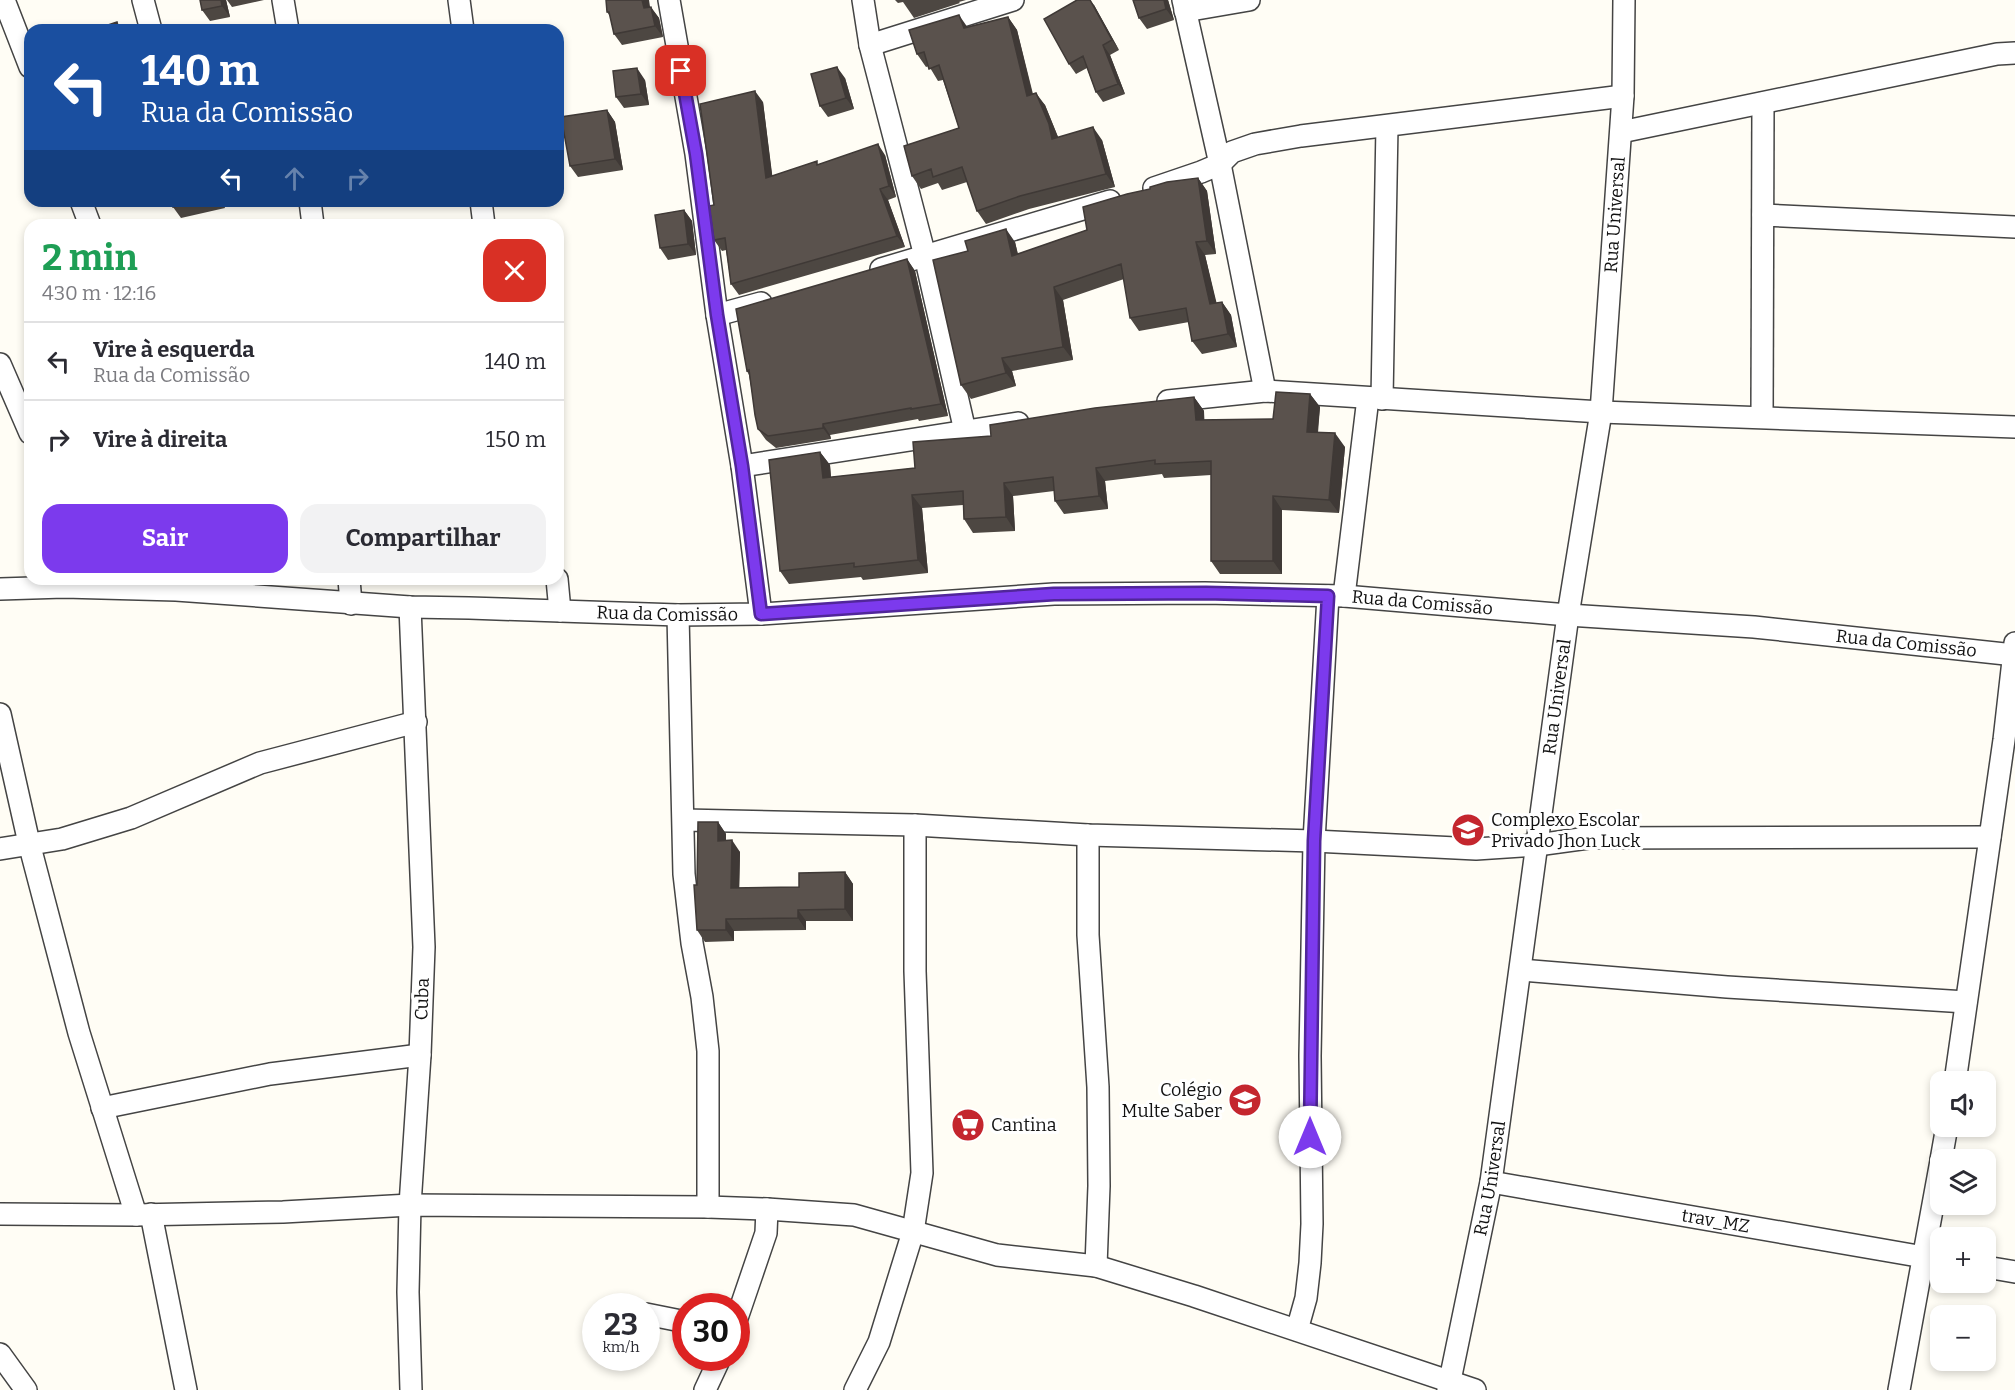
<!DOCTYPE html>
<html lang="pt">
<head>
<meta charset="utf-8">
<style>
  :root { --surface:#fff; --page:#f2f2f3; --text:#2b2b33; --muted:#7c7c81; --line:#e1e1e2; --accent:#7c3aed }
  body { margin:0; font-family:Bitter,serif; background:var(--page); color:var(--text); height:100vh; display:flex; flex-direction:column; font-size:22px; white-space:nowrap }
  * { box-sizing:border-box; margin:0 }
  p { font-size:20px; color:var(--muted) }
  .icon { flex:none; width:33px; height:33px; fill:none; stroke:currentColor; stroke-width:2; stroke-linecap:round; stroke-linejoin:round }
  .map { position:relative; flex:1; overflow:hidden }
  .sheet { position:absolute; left:24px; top:219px; width:540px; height:366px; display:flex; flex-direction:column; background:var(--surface); border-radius:18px; box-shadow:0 3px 9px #0003 }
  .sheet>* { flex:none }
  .guide { position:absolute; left:24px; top:24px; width:540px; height:183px; border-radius:18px; box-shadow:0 3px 9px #0003; background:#1a4fa0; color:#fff; overflow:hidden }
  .controls { position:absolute; left:1930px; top:1071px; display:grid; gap:12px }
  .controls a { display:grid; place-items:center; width:66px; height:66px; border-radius:12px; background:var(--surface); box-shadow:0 3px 9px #0003; font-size:30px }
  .speed { position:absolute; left:582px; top:1293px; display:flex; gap:12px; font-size:30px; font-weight:700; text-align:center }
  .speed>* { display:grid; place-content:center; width:78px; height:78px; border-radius:50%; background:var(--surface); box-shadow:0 3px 9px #0003; line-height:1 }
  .speed small { font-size:15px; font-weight:400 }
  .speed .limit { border:9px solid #d22; background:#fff; color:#111 }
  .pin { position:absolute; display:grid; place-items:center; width:51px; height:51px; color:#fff; margin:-26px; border-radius:12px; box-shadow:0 3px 9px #0006 }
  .me { position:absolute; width:66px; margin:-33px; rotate:0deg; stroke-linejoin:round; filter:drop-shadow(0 0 4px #0008) }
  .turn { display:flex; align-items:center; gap:21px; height:126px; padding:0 18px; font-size:27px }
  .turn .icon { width:78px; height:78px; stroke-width:2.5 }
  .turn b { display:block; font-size:42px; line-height:51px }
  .lanes { display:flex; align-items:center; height:57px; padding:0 18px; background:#0003; justify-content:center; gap:30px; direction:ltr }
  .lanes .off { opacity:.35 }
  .round { display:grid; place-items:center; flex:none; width:63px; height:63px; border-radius:18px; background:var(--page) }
  .overview { display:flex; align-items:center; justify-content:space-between; height:102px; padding:0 18px }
  h1 { font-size:36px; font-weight:700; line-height:45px; color:#1e9e55 }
  .action { display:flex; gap:12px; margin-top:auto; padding:12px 18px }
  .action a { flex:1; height:69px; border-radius:18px; background:var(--accent); color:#fff; font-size:24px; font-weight:700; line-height:69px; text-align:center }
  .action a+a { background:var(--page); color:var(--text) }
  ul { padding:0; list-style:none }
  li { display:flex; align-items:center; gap:18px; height:78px; padding:0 18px; border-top:2px solid var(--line) }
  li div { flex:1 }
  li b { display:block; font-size:22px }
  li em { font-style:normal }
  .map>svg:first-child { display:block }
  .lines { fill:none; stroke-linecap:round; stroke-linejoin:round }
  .street-casing { stroke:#444; stroke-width:24 }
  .street { stroke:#fff; stroke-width:21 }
  .wall { fill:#4d4742 }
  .shaded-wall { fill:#3f3936 }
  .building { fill:#5a524d; stroke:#3f3936; stroke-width:1.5 }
  .route-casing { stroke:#51269a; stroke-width:15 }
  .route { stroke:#7c3aed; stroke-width:10 }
  .labels { text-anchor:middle; stroke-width:6; stroke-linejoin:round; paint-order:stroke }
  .street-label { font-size:18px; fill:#111; stroke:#fff }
  .poi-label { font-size:18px; fill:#111; stroke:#fff; text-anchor:start }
</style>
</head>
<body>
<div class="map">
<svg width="2015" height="1390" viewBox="0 0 2015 1390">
  <rect width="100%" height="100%" fill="#fffdf5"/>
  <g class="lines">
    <defs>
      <g id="street">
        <path d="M 4,0 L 30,67"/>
        <path d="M 143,0 L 151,30"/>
        <path d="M 283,0 L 288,30"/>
        <path d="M 459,0 L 463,30"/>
        <path d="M 669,0 L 696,154 L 717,315 L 742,466 L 761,614"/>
        <path d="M 863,0 L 870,45 L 925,256 L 965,431"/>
        <path d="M 1183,0 L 1220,164 L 1265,391"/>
        <path d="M 1185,11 L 1249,0"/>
        <path d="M 870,45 L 1013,0"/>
        <path d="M 1621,132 L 1997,54 L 2015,53"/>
        <path d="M 1154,188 L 1201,172 L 1220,164 L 1232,152 L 1255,144 L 1301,136 L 1623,96"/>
        <path d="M 81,201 L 90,225"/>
        <path d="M 310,201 L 313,225"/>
        <path d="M 481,201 L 484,225"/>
        <path d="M 1763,215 L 2015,227"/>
        <path d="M 881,269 L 1110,201"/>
        <path d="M 717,315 L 761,303"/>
        <path d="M 0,364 L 30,433"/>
        <path d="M 1382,399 L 1387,126"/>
        <path d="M 1168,401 L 1265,391 L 1601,412 L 2015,427"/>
        <path d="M 1762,417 L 1763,103"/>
        <path d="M 742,466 L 1018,423"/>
        <path d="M 349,579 L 351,604"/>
        <path d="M 557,579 L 560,611"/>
        <path id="s1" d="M 0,589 L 64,587 L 176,590 L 410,607 L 469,608 L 678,615 L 761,614 L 1054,594 L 1205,593 L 1344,596 L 1568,615 L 1754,627 L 2015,655"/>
        <path d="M 1344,596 L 1368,398"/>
        <path d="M 410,607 L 424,947 L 420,1055 L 410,1205 L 408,1292 L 411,1390"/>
        <path d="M 678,615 L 684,874 L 692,943 L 702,997 L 708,1051 L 708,1207"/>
        <path d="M 0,714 L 29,843 L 79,1033 L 136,1215"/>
        <path d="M 684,820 L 915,825 L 1088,835 L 1314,841 L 1476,849 L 1537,845 L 1588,838 L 1990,837"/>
        <path d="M 1088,835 L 1088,935 L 1098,1087 L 1099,1186 L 1096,1266"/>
        <path d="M 0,849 L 62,839 L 131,818 L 260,763 L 416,722"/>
        <path d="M 1521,970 L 1727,987 L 1966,1002"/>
        <path d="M 1955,1082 L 2004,740 L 2015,643"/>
        <path d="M 102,1108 L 270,1074 L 420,1055"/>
        <path d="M 1941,1160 L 1947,1126"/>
        <path id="s2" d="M 1491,1182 L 1941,1260"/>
        <path d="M 0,1214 L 136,1215 L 283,1212 L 410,1205 L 708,1207 L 767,1209 L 854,1215 L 997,1255 L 1096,1266 L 1194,1296 L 1475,1390"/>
        <path d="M 151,1214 L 186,1390"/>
        <path d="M 1986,1267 L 2015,1272"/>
        <path d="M 646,1314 L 686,1322"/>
        <path d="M 736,1321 L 766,1233 L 767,1209"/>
        <path d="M 1297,1330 L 1306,1298 L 1310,1263 L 1312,1224 L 1310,1056 L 1314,841 L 1328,596"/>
        <path d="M 0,1354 L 26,1390"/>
        <path d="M 705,1390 L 720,1358"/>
        <path d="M 855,1390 L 879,1342 L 913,1232 L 922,1173 L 915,971 L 915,825"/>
        <path id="s3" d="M 1448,1390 L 1491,1182 L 1568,615 L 1601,412 L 1623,96 L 1624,0"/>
        <path d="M 1899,1390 L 1941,1161"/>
      </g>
    </defs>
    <use href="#street" class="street-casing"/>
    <use href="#street" class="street"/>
  </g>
  <path class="wall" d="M 200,0 L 226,0 L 230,17 L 210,21 L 202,10 Z
    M 227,0 L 264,0 L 232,7 Z
    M 895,0 L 966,0 L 959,2 L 960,3 L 914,18 L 903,2 L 898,3 Z
    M 1133,0 L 1168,0 L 1174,20 L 1147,29 L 1139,18 Z
    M 1094,5 L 1119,50 L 1110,55 L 1125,94 L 1103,102 L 1096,92 L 1087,68 L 1076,74 L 1069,64 Z
    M 650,7 L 659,18 L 663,37 L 622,45 L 614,34 L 610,16 L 607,12 Z
    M 1008,17 L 1017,30 L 1033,94 L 1045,105 L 1058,137 L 1102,140 L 1115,187 L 1029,209 L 986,224 L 977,211 L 967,182 L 942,190 L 938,183 L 921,189 L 912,176 L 959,128 L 943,80 L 938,81 L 929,66 L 926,67 L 917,54 L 968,27 Z
    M 845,78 L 854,109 L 828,117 L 820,106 Z
    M 645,80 L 649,105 L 624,108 L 616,97 Z
    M 763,102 L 772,176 L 819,164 L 885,155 L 896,197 L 888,200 L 905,247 L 739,295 L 731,284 L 726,250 L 722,251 L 714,240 L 714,205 Z
    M 607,110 L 615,122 L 623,170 L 578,177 L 570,166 Z
    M 1198,178 L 1207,191 L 1216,254 L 1205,255 L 1216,303 L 1222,302 L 1231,315 L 1237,347 L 1202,354 L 1192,341 L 1189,322 L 1139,331 L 1130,318 L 1124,279 L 1063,300 L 1073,360 L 1012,371 L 1016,386 L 971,399 L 961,385 L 968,251 L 1015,242 L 1018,254 L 1087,230 L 1150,189 Z
    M 171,201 L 223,201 L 225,208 L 181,218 L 173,207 Z
    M 684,210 L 692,221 L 696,255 L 668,260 L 660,248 Z
    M 907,259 L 915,271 L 948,416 L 919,421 L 918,419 L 830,435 L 831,439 L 776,448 L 766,440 L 758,429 L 749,375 L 747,371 Z
    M 1310,394 L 1320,407 L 1318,433 L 1345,447 L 1339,513 L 1282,510 L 1282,574 L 1220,574 L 1211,561 L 1211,475 L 1164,478 L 1162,474 L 1105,481 L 1108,509 L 1064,514 L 1055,501 L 1054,491 L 1013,496 L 1015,531 L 973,533 L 964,519 L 963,505 L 922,508 L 928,573 L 863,580 L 861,577 L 789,584 L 780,571 L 820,452 L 830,465 L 831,477 L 915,468 L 991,436 L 1194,397 L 1204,411 L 1204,420 L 1273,419 Z
    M 718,822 L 726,834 L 726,840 L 740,852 L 739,888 L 799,887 L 845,872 L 853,884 L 853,921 L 806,921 L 806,930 L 734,931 L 734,941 L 705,942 L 697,930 L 697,885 Z"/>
  <path class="shaded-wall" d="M 221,0 L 226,0 L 230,17 L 222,6 Z
    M 642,0 L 649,0 L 652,20 L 644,8 Z
    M 1090,0 L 1094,5 L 1119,50 L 1112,40 Z
    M 1164,0 L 1168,0 L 1174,20 L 1166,9 Z
    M 651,7 L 659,18 L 663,37 L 655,26 Z
    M 959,15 L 968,28 L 964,28 Z
    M 1008,17 L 1017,30 L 1036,109 L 1027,96 Z
    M 1103,45 L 1110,55 L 1125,94 L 1118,84 Z
    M 837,67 L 845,78 L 854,109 L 846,98 Z
    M 637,68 L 645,80 L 649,105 L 641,94 Z
    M 755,91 L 763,102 L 774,189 L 766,178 Z
    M 1036,93 L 1045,105 L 1058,137 L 1052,139 Z
    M 607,110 L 615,122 L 623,170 L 615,159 Z
    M 1093,127 L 1102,140 L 1115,187 L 1106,174 Z
    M 878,144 L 885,155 L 896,197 L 889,186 Z
    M 1198,178 L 1207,191 L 1216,254 L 1207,241 Z
    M 880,189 L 888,200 L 905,247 L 897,236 Z
    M 684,210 L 692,221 L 696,255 L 688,244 Z
    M 1006,229 L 1015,242 L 1021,269 L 1012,256 Z
    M 1196,242 L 1205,255 L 1220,317 L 1210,304 Z
    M 907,259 L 915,271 L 948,416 L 941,404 Z
    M 1054,287 L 1063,300 L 1073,360 L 1063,347 Z
    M 1222,302 L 1231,315 L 1237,347 L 1228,334 Z
    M 1002,358 L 1012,371 L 1016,386 L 1006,373 Z
    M 1310,394 L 1320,407 L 1316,446 L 1307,432 Z
    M 1194,397 L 1204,411 L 1205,434 L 1196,420 Z
    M 823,424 L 830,435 L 831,439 L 823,428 Z
    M 1335,433 L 1345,447 L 1339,513 L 1329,500 Z
    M 820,452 L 830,465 L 832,492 L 823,478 Z
    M 1096,468 L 1105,481 L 1108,509 L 1099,496 Z
    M 1004,483 L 1013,496 L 1015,531 L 1006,517 Z
    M 912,495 L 922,508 L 928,573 L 918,560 Z
    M 1273,496 L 1282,510 L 1282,574 L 1273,561 Z
    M 718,822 L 726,834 L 726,852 L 718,841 Z
    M 732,840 L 740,852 L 739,900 L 731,888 Z
    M 845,872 L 853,884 L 853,921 L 845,909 Z
    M 798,910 L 806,921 L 806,930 L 798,918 Z
    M 726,919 L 734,931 L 734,941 L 726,930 Z"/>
  <path class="building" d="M 200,0 L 221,0 L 222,6 L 202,10 Z
    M 606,0 L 642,0 L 644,8 L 651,7 L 655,26 L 614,34 L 609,12 L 607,12 Z
    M 1077,0 L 1090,0 L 1112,40 L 1103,45 L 1118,84 L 1096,92 L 1083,56 L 1069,64 L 1044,19 Z
    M 1133,0 L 1164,0 L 1166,9 L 1139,18 Z
    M 959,15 L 964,28 L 1008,17 L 1027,96 L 1036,93 L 1049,124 L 1052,139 L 1093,127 L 1106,174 L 1020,196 L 977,211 L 962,167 L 933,177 L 931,169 L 912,176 L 904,146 L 959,128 L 939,65 L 929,69 L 924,52 L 917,54 L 909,30 Z
    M 117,22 L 119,30 L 93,30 Z
    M 837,67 L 846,98 L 820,106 L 811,74 Z
    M 637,68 L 641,94 L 616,97 L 613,71 Z
    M 755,91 L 766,178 L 817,161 L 817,165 L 878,144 L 889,186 L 880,189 L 897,236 L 731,284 L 725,238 L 714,240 L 709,206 L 714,205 L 700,104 Z
    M 607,110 L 615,159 L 570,166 L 561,117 Z
    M 1198,178 L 1207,241 L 1196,242 L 1210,304 L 1222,302 L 1228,334 L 1192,341 L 1186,308 L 1130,318 L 1121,264 L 1054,287 L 1063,347 L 1002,358 L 1006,373 L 961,385 L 933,260 L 968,251 L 965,241 L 1006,229 L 1012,256 L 1087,230 L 1083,207 L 1127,194 L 1150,189 L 1150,187 L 1167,182 Z
    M 171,201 L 197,201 L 173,207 Z
    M 684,210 L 688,244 L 660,248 L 655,215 Z
    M 907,259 L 941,404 L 911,409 L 911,408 L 823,424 L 823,428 L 768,436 L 758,429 L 755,415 L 749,370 L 747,371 L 736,309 Z
    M 1276,392 L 1310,394 L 1307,432 L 1335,433 L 1329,500 L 1273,496 L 1273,561 L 1211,561 L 1211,461 L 1155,464 L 1155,460 L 1096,468 L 1099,496 L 1055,501 L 1053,477 L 1004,483 L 1006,517 L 964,519 L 963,491 L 912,495 L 918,560 L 854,567 L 854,563 L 780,571 L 769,460 L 820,452 L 823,478 L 915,468 L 913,442 L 991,436 L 990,425 L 1095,408 L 1194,397 L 1196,420 L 1273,419 Z
    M 698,822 L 718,822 L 718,841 L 732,840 L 731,888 L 799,887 L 799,873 L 845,872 L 845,909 L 798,910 L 798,918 L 726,919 L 726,930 L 697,930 L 694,885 L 697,885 Z"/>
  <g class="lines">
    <defs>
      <path id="route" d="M 681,71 L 696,154 L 717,315 L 742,466 L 761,614 L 1054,594 L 1206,593 L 1328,596 L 1314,841 L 1310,1137"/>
    </defs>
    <use href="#route" class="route-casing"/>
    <use href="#route" class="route"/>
  </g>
  <defs>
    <symbol id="school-disc" viewBox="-11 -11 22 22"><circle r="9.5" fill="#c4262e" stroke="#fff"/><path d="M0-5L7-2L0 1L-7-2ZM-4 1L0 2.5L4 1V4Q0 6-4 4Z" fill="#fff"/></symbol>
    <symbol id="supermarket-disc" viewBox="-11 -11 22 22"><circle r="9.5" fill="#c4262e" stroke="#fff"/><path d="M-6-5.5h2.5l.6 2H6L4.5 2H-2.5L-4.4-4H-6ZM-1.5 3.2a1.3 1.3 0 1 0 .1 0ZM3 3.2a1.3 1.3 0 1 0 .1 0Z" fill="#fff"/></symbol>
  </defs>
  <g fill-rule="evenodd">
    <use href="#school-disc" x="1449" y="811" width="38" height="38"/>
    <use href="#school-disc" x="1226" y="1081" width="38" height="38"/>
    <use href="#supermarket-disc" x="949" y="1106" width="38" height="38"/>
  </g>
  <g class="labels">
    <g class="street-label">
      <text dy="6" stroke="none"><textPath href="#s3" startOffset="1188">Rua Universal</textPath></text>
      <text dy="6" stroke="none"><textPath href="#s1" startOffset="1424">Rua da Comissão</textPath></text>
      <text dy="6" stroke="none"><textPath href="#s1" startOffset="668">Rua da Comissão</textPath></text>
      <text dy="6" stroke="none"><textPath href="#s1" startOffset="1910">Rua da Comissão</textPath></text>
      <text dy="6" stroke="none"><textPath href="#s3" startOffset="702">Rua Universal</textPath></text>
      <text transform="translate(422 999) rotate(-88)" y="6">Cuba</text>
      <text dy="6" stroke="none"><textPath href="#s3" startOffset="216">Rua Universal</textPath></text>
      <text dy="6" stroke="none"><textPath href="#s2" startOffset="228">trav_MZ</textPath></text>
    </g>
    <g class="poi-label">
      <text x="1491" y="826">Complexo Escolar<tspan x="1491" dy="21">Privado Jhon Luck</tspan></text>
      <text x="1222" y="1096" text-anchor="end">Colégio<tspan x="1222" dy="21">Multe Saber</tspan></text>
      <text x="991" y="1131">Cantina</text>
    </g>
  </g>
</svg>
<div class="controls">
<a><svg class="icon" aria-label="sound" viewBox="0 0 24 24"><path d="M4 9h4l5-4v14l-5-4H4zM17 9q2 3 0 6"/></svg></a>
<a><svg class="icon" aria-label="layers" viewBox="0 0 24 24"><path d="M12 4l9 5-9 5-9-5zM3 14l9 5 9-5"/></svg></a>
<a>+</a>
<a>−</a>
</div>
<div class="speed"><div>23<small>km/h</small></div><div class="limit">30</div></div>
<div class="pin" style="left:681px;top:71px;background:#d93025"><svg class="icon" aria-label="arrive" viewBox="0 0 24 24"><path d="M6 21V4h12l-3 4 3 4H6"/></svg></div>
<svg class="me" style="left:1310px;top:1137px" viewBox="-20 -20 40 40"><circle r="19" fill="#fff"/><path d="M0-13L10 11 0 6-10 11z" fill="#7c3aed"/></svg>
<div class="guide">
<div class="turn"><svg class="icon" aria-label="left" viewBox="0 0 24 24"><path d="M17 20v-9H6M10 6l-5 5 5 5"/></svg><div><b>140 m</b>Rua da Comissão</div></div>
<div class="lanes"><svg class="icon" aria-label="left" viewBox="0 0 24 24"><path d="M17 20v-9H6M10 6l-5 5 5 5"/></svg><svg class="icon off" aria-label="ahead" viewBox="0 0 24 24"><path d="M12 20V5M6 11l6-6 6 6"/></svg><svg class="icon off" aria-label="right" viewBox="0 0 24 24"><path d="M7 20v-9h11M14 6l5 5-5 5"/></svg></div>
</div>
<section class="sheet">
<div class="overview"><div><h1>2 min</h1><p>430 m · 12:16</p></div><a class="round" style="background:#d93025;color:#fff"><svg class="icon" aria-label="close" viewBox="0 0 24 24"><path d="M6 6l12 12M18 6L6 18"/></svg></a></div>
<ul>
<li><svg class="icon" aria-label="left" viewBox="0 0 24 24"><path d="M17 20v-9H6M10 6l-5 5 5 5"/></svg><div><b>Vire à esquerda</b><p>Rua da Comissão</p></div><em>140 m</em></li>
<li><svg class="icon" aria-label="right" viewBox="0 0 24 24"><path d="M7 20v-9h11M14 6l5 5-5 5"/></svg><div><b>Vire à direita</b></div><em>150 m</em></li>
</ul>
<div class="action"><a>Sair</a><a>Compartilhar</a></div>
</section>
</div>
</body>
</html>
